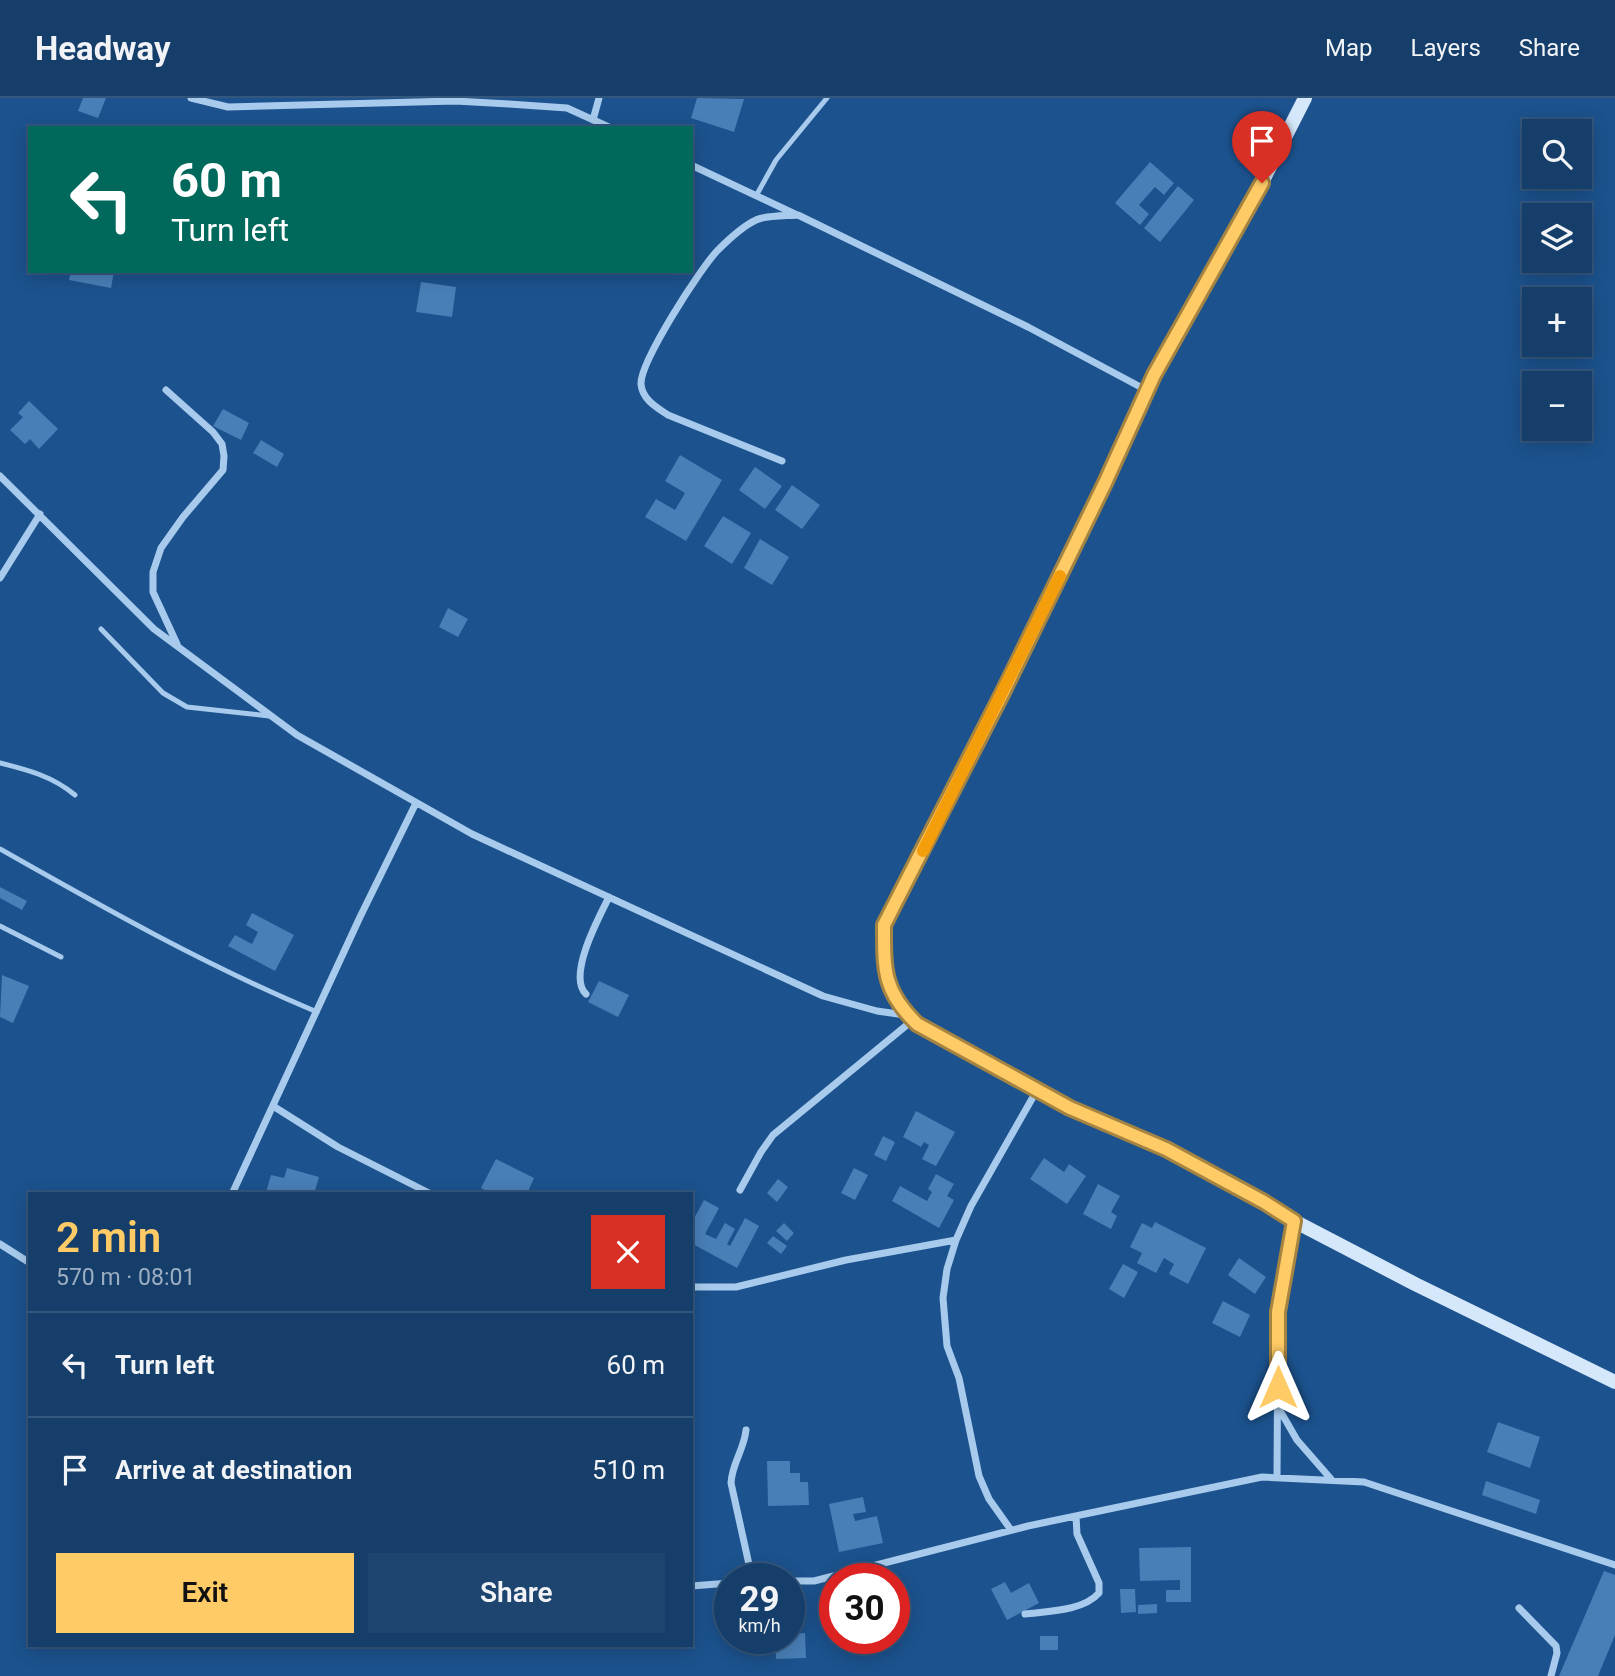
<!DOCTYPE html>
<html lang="en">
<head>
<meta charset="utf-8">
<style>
  :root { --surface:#153e6a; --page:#1e4570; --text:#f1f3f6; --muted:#9daec1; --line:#34577e; --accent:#fecb66 }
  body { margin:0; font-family:Roboto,sans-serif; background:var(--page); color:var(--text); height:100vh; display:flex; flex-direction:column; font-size:26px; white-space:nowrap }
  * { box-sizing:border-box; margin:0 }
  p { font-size:23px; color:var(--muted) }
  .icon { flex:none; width:38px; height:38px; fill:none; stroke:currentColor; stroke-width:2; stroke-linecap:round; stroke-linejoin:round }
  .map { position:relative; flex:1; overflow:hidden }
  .panel { position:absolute; left:28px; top:1094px; width:665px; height:455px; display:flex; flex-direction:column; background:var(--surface); border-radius:0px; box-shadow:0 4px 18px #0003,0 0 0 2px var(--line) }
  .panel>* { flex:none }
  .banner { position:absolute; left:28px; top:28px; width:665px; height:147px; border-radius:0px; box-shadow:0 4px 18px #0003,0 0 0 2px var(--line); background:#00695c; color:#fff; overflow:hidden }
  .controls { position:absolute; left:1522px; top:21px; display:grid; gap:14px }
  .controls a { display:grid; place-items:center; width:70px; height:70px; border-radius:0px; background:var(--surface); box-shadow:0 4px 18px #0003,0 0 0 2px var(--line); font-size:35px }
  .speed { position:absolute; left:714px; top:1465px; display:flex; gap:14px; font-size:35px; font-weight:700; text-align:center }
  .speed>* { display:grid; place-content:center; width:91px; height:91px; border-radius:50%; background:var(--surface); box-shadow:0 4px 18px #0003,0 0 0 2px var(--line); line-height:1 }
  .speed small { font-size:18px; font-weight:400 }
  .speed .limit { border:10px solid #d22; background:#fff; color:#111 }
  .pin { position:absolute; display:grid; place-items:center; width:60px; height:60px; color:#fff; margin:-72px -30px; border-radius:50% 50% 50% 0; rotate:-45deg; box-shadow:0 0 7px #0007 }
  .pin .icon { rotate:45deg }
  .me { position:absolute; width:77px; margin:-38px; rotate:0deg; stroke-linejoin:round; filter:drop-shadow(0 0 5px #0008) }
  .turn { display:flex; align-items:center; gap:24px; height:147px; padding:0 28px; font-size:32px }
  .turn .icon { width:91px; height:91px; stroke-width:2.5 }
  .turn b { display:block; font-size:49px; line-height:60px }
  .round { display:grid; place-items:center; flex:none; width:74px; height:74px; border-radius:0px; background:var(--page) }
  .head { display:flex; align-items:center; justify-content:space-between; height:119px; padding:0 28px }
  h1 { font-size:42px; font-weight:600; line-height:52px; color:var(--accent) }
  .cta { display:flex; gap:14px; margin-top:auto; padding:14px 28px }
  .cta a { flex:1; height:80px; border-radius:0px; background:var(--accent); color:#111; font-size:28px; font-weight:600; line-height:80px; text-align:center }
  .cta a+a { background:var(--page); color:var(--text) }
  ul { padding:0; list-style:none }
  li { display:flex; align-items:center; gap:21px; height:105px; padding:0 28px; border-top:2px solid var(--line) }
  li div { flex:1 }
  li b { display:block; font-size:26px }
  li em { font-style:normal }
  header { display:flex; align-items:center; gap:42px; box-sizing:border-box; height:98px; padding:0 35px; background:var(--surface); border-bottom:2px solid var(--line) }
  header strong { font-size:33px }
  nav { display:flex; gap:38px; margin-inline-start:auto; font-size:24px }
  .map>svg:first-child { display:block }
  .building { fill:#497fb7 }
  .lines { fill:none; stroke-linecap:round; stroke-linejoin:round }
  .lane { stroke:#a8cbed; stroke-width:5 }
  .street { stroke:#a8cbed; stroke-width:7 }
  .secondary { stroke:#d5e7fa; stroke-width:14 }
  .route-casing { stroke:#a58442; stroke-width:18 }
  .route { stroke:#fecb66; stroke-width:12 }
  .slow { stroke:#f59e0b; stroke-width:12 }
</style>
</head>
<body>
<header>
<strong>Headway</strong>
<nav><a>Map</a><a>Layers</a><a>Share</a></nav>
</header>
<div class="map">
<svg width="1615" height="1578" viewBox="0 0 1615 1578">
  <rect width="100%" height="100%" fill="#1c528d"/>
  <path class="building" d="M 83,0 L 106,0 L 98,20 L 78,13 Z
    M 697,0 L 744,1 L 734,34 L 691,20 Z
    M 1150,64 L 1174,85 L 1164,97 L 1155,89 L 1139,107 L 1149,116 L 1140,127 L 1115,105 Z
    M 1178,88 L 1194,102 L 1160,144 L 1144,130 Z
    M 71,173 L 114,173 L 111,190 L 69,182 Z
    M 421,184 L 456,189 L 452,219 L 416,214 Z
    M 29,303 L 58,331 L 39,351 L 30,341 L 25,346 L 10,332 L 23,319 L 18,315 Z
    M 223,311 L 249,325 L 241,342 L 213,328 Z
    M 261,342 L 284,356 L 277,369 L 253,355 Z
    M 680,357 L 722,382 L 686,443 L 645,419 L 656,401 L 675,412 L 685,395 L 665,383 Z
    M 755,369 L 782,388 L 765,411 L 739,392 Z
    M 792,387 L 820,407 L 802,431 L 775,412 Z
    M 723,418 L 751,435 L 732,466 L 704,448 Z
    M 760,441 L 789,459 L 772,487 L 744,470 Z
    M 448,510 L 468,521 L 458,539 L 439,529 Z
    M 0,789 L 27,803 L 22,812 L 0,800 Z
    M 252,815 L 294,837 L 275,873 L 228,848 L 235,837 L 252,846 L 258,834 L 246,827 Z
    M 2,877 L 29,888 L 13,925 L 0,919 Z
    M 599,883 L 629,897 L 618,919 L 588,904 Z
    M 916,1013 L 955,1034 L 936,1068 L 922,1061 L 929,1047 L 924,1044 L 921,1049 L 903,1039 Z
    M 883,1038 L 895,1044 L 886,1063 L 874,1057 Z
    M 1044,1060 L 1064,1074 L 1069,1066 L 1086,1078 L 1067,1106 L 1030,1081 Z
    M 496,1061 L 534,1080 L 527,1096 L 492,1096 L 481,1090 Z
    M 287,1070 L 319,1079 L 314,1096 L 266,1094 L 271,1077 L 284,1080 Z
    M 854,1070 L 868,1077 L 855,1102 L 841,1095 Z
    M 936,1076 L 954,1086 L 947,1098 L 954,1102 L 939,1130 L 892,1103 L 900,1088 L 927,1103 L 932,1094 L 928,1091 Z
    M 778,1081 L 788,1089 L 777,1104 L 767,1095 Z
    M 1098,1086 L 1120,1098 L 1111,1114 L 1117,1118 L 1111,1131 L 1083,1116 Z
    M 704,1102 L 719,1110 L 705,1136 L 716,1141 L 725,1125 L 735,1131 L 727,1146 L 730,1148 L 745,1120 L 759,1128 L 737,1170 L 691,1145 L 691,1126 Z
    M 1155,1124 L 1206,1150 L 1188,1186 L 1169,1176 L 1174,1166 L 1164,1160 L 1156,1175 L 1137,1165 L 1142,1155 L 1130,1149 L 1142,1125 L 1152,1130 Z
    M 784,1125 L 794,1135 L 787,1143 L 776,1133 Z
    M 773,1138 L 787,1148 L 781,1156 L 767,1145 Z
    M 1239,1160 L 1266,1179 L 1255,1196 L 1228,1177 Z
    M 1123,1166 L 1138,1174 L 1124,1200 L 1109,1191 Z
    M 1223,1203 L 1250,1217 L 1240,1239 L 1212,1225 Z
    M 1498,1324 L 1540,1339 L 1530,1370 L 1487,1354 Z
    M 767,1363 L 790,1363 L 790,1375 L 800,1375 L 800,1384 L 808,1384 L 809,1407 L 768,1408 Z
    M 1486,1383 L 1540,1402 L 1536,1416 L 1482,1397 Z
    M 863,1399 L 866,1414 L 853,1416 L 855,1423 L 877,1418 L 883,1445 L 839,1454 L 829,1406 Z
    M 1191,1449 L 1191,1504 L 1166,1504 L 1166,1492 L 1180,1492 L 1180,1482 L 1140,1483 L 1139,1450 Z
    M 1604,1473 L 1615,1477 L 1615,1537 L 1598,1578 L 1559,1578 Z
    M 1005,1484 L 1011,1495 L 1029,1485 L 1039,1505 L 1007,1522 L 991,1491 Z
    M 1120,1491 L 1135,1491 L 1136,1514 L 1121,1515 Z
    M 1157,1506 L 1157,1515 L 1138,1516 L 1138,1507 Z
    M 805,1535 L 806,1560 L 776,1561 L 775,1540 L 789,1540 L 789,1536 Z
    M 1040,1538 L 1058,1538 L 1058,1552 L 1040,1552 Z"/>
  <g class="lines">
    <path class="lane" d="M 756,98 L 776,62 L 827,0
      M 101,531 L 163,595 L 187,609 L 269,618
      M 0,665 C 28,672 52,678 75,697
      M 0,751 C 104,810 207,868 317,914
      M 0,828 L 61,859"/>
    <path class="street" d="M 191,0 L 228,9 L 455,3 L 509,6 L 567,10 L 611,30
      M 593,22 L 599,0
      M 691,67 L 795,116
      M 166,292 L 213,334 L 222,346 L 224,358 L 223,372 L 183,419 L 161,450 L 153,474 L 153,494 L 177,546
      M 782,363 L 668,317 C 656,309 642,301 641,286 C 640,264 701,169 718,152 C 728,142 743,128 756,122 C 766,117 786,118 798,117 L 1028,229 L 1148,293
      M 0,378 L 154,531 L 297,637 L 472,736 L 823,898 L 877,913 L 905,917
      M 0,480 L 40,416
      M 586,896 C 567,878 599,819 609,799
      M 273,1008 L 338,1049 L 431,1096
      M 740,1092 L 761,1054 L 773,1037 L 913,922
      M 232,1096 L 360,819 L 416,705
      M 0,1146 L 30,1165
      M 691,1189 L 736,1189 L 846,1162 L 956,1142
      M 1278,1309 L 1297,1342 L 1331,1381
      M 746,1332 C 744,1352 732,1365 731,1385 L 752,1480
      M 1277,1379 L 1278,1214 L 1294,1123
      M 1011,1432 L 989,1401 L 979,1378 L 959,1280 L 947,1248 L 943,1200 L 947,1171 L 956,1142 L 971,1108 L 1037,992
      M 789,1483 L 814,1483 L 1028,1428 L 1262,1379 L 1364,1384 L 1615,1467
      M 691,1488 L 730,1485
      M 1519,1510 L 1556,1548 L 1557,1555 L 1551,1578
      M 1025,1516 C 1049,1513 1083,1513 1099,1495 L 1099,1485 L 1077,1436 L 1076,1418"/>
    <path class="secondary" d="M 1305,0 L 1251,106 L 1155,277 L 1105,385 L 1003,594 L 884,827 C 884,871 883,894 917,926 L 1070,1010 L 1165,1051 L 1264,1104 L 1294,1123 L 1415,1186 L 1615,1284"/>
  </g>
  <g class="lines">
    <defs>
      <path id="route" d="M 1262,85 L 1154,277 L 1105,385 L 1003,594 L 884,827 C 884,872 883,893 917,926 L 1070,1010 L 1166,1051 L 1264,1104 L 1294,1123 L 1278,1214 L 1278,1289"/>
    </defs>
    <use href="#route" class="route-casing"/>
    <use href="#route" class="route"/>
    <path class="slow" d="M 923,753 L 1060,478"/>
  </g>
</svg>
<div class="controls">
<a><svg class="icon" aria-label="search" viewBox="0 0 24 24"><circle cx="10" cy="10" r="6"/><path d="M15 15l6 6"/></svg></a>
<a><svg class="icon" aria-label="layers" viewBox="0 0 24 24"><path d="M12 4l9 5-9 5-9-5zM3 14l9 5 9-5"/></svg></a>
<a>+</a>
<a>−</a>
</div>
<div class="speed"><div>29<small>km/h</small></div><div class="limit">30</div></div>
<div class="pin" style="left:1262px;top:85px;background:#d93025"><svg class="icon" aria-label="arrive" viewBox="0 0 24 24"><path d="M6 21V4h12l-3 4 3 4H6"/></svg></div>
<svg class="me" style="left:1278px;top:1289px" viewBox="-20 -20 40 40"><path d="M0-17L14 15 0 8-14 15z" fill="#fecb66" stroke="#fff" stroke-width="4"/></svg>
<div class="banner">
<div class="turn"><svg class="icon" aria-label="left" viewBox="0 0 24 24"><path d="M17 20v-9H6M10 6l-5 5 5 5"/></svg><div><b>60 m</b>Turn left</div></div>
</div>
<section class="panel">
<div class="head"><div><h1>2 min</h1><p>570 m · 08:01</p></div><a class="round" style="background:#d93025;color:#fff"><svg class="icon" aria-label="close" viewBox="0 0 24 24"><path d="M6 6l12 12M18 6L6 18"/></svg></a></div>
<ul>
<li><svg class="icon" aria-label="left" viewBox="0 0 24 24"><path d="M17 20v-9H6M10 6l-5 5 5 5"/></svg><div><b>Turn left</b></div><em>60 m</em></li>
<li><svg class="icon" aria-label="arrive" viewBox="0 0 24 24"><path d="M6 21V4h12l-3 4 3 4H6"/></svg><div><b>Arrive at destination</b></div><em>510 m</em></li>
</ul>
<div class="cta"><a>Exit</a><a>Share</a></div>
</section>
</div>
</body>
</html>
